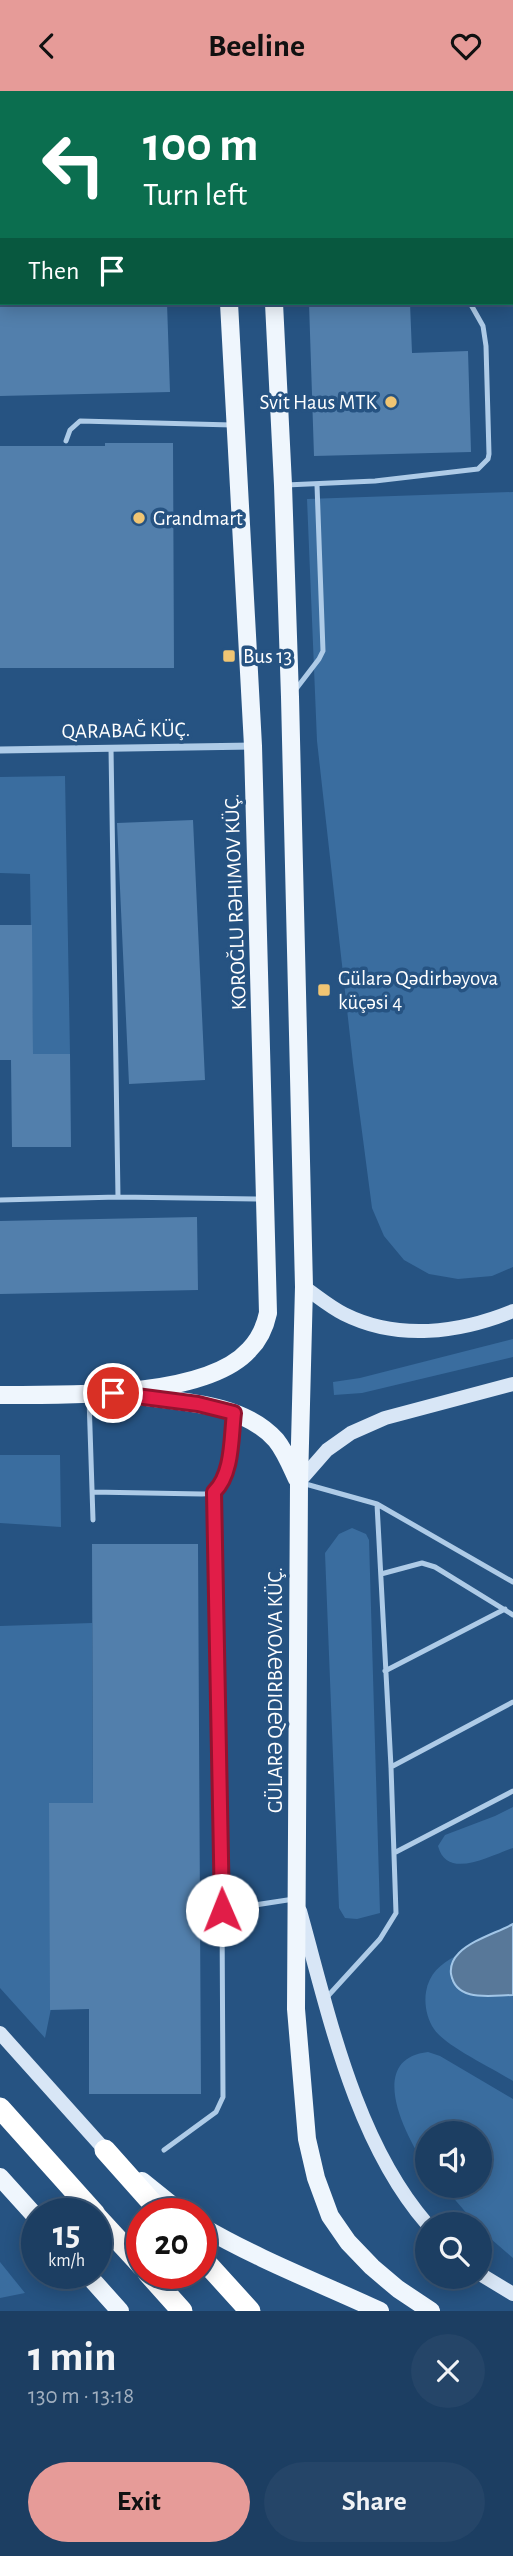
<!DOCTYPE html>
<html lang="en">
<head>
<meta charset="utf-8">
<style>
  :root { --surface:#1c3e62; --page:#254568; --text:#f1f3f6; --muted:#a0aebe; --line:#3a5777; --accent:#e69b98 }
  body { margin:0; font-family:"Alegreya Sans",sans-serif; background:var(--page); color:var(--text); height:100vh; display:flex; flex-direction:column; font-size:26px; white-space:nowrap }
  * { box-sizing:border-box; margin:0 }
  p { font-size:23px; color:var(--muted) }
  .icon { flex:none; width:38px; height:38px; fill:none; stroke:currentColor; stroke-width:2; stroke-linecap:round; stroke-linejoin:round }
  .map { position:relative; height:2220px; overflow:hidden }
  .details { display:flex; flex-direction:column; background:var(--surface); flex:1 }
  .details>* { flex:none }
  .hud { position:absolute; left:0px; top:0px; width:514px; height:214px; box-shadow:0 4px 18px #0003,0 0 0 2px var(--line); background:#0b6e4f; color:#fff; overflow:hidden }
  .buttons { position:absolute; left:415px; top:2030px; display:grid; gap:14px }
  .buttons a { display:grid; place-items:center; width:77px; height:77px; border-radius:50%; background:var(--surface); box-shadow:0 4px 18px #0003,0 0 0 2px var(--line); font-size:35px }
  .speed { position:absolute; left:21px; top:2107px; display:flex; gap:14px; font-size:35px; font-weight:700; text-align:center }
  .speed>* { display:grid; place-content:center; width:91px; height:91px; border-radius:50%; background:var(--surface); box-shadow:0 4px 18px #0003,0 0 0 2px var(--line); line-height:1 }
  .speed small { font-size:18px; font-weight:400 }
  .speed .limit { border:10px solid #d22; background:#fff; color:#111 }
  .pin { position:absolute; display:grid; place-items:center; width:60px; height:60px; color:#fff; margin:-30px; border:4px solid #fff; border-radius:50%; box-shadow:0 2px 7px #0007 }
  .me { position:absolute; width:77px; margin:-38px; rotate:359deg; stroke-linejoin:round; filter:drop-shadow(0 0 5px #0008) }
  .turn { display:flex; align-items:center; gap:24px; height:147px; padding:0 28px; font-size:32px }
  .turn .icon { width:91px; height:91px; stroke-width:2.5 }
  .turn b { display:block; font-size:49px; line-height:60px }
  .then { display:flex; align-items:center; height:66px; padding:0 28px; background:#0003; gap:14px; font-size:26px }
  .round { display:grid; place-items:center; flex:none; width:74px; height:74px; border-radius:37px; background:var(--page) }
  .head { display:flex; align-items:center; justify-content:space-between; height:119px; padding:0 28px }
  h1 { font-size:42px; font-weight:700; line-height:52px }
  .button { display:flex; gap:14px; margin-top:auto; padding:14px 28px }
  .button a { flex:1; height:80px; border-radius:42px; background:var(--accent); color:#111; font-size:28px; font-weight:700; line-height:80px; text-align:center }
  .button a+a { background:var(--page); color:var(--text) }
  header { display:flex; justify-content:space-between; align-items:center; height:91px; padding:0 28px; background:var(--accent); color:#111; font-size:32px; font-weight:700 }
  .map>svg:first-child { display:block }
  .green { fill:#3a6d9f }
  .water { fill:#587899; stroke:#a2c6e7; stroke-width:2 }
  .building { fill:#527fac }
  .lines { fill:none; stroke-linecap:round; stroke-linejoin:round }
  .lane { stroke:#aecbe7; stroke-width:5 }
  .street { stroke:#aecbe7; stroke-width:7 }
  .secondary { stroke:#d8e6f6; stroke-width:14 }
  .primary { stroke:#eff6fd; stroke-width:18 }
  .highway { stroke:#fff; stroke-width:21 }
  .route-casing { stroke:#92132f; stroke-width:18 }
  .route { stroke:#e11d48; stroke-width:12 }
  .poi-dot { fill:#f0c573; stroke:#265382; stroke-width:2.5 }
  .labels { text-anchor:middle; stroke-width:7; stroke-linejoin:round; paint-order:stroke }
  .poi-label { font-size:21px; fill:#fff; stroke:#265382; text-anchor:start }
  .street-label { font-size:21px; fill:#fff; stroke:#265382 }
</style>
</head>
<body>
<header><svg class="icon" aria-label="back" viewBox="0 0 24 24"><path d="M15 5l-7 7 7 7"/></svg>Beeline<svg class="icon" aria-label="heart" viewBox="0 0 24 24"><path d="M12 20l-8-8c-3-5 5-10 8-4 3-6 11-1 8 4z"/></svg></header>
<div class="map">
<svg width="513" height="2220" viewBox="0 0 513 2220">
  <rect width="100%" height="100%" fill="#265382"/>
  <path class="green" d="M 513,101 L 513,1176 L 492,1185 L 458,1188 L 429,1183 L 404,1169 L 384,1145 L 372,1117 L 353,972 L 317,650 L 307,408 L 513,401 Z
    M 65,685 L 70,963 L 33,963 L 30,783 L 0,782 L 0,686 Z
    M 513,1248 L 513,1266 L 362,1302 L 334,1304 L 333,1291 L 360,1287 Z
    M 0,1364 L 60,1364 L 61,1436 L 0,1432 Z
    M 352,1437 L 366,1443 L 369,1449 L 380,1822 L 357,1828 L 345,1827 L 339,1817 L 325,1462 L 339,1443 Z
    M 92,1532 L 93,1712 L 45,1947 L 0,1897 L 0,1535 Z
    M 513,1716 L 513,1757 C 491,1764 447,1790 438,1755 L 445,1744 L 495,1725 Z
    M 456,1865 C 432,1907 488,1905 513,1904 L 513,1990 C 494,1978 445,1955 434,1938 C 427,1928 424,1913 426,1901 C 429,1883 440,1873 456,1865 Z
    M 428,1961 L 440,1965 L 513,2008 L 513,2167 L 483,2141 L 480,2133 L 476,2133 L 443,2095 L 480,2095 L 480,2042 L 427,2042 L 427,2077 C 406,2046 365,1968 428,1961 Z
    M 0,2171 L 25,2202 L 0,2207 Z"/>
  <path class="water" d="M 513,1833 L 513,1904 C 492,1904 456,1912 451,1883 C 450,1875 453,1868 459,1862 C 472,1849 496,1842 513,1833 Z"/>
  <path class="building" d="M 0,212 L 167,212 L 170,301 L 0,305 Z
    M 309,212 L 410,212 L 412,262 L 468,260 L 471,361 L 314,365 Z
    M 105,352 L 173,352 L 174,577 L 0,577 L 0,355 L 105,355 Z
    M 193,729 L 205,989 L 129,993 L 117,732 Z
    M 0,834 L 32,834 L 33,963 L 70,963 L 71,1056 L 12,1056 L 11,969 L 0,969 Z
    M 197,1126 L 198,1199 L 0,1203 L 0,1130 Z
    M 92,1453 L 198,1453 L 201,2003 L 89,2003 L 89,1918 L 50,1919 L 49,1712 L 93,1712 Z"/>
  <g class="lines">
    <path class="lane" d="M 461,0 L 461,2
      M 509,2 L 509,0
      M 66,350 L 70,339 L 80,330 L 232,334
      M 286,394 L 375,390 L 478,378 L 488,368 L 489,363 L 486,255 L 483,235 L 470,212
      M 296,598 L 319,568 L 323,560 L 317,394
      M 111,657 L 118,1106 L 261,1108
      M 0,1109 L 118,1106
      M 89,1307 L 93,1429
      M 302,1392 L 377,1413 L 391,1676 L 396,1822 L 380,1848 L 327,1906
      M 92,1401 L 202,1403 C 206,1403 210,1403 214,1401 C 230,1393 231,1341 234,1324
      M 214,1401 L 222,1819
      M 377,1413 L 513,1491
      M 381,1483 L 422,1472 L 435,1476 L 513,1524
      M 385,1580 L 505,1518
      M 391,1676 L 513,1611
      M 394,1762 L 513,1700
      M 164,2059 L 216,2021 L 223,2006 L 222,1819 L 294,1808"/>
    <path class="street" d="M 41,0 L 41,2
      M 0,122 L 2,122
      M 0,659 L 253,655"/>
    <path class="secondary" d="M 304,1196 C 317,1205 330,1216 344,1223 C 398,1250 459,1242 513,1220
      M 299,1391 L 327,1359 L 351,1342 L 385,1327 L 513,1293
      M 300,1820 C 329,1924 355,2050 427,2133
      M 0,1942 L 105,2059
      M 480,2183 L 513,2203"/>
    <path class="primary" d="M 218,0 L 218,2
      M 264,0 L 264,2
      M 274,212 L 283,394 L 290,606 L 304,1196 L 299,1391 L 296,1918 L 307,2048 L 316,2087 L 330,2125 L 348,2151 L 372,2176 L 398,2198 L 431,2220
      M 0,1304 C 62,1304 205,1308 249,1259 C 260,1248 265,1236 268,1222 L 253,655 L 229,212
      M 138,1305 C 183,1311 243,1312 276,1349 C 285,1360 291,1375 297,1388
      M 0,2086 L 37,2127
      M 142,2090 L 183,2123
      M 201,2135 C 259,2169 320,2192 380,2220
      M 86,2182 L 120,2220"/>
    <path class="highway" d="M 0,2017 L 95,2123
      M 105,2059 L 162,2123
      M 96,2125 L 142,2175
      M 201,2166 L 250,2220
      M 148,2182 L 182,2220"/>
  </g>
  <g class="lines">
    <defs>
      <path id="route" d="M 113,1302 L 198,1313 L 234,1322 C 231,1346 233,1383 214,1401 L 222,1819"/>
    </defs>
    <use href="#route" class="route-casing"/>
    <use href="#route" class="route"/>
  </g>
  <g class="poi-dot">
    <circle cx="391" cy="311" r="7"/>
    <circle cx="139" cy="427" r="7"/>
    <rect x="222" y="558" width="14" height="14" rx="3.5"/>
    <rect x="317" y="892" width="14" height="14" rx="3.5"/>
  </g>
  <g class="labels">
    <g class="poi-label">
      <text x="377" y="318" text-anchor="end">Svit Haus MTK</text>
      <text x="153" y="434">Grandmart</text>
      <text x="243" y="572">Bus 13</text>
      <text x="338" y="894">Gülarə Qədirbəyova<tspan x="338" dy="24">küçəsi 4</tspan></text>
    </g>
    <g class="street-label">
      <text transform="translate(126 639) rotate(-1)" y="7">QARABAĞ KÜÇ.</text>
      <text transform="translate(235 811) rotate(-92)" y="7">KOROĞLU RƏHIMOV KÜÇ.</text>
      <text transform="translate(275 1599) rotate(-90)" y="7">GÜLARƏ QƏDIRBƏYOVA KÜÇ.</text>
    </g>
  </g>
</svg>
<div class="buttons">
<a><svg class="icon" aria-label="sound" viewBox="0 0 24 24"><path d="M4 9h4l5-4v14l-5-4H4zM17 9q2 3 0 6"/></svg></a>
<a><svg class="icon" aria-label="search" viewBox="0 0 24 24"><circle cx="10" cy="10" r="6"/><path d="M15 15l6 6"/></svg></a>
</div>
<div class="speed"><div>15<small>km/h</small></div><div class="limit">20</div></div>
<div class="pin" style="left:113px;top:1302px;background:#d93025"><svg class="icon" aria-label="arrive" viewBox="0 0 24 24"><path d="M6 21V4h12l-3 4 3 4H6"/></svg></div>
<svg class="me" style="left:222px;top:1819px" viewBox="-20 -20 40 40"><circle r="19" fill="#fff"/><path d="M0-13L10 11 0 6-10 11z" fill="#e11d48"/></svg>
<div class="hud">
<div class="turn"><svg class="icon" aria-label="left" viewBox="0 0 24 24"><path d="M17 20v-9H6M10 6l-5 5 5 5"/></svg><div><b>100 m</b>Turn left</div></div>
<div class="then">Then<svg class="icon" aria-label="arrive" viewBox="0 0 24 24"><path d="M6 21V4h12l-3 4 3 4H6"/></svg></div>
</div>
</div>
<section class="details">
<div class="head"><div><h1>1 min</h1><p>130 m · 13:18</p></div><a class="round"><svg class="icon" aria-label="close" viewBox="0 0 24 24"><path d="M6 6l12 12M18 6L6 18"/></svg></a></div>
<div class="button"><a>Exit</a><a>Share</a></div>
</section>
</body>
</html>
